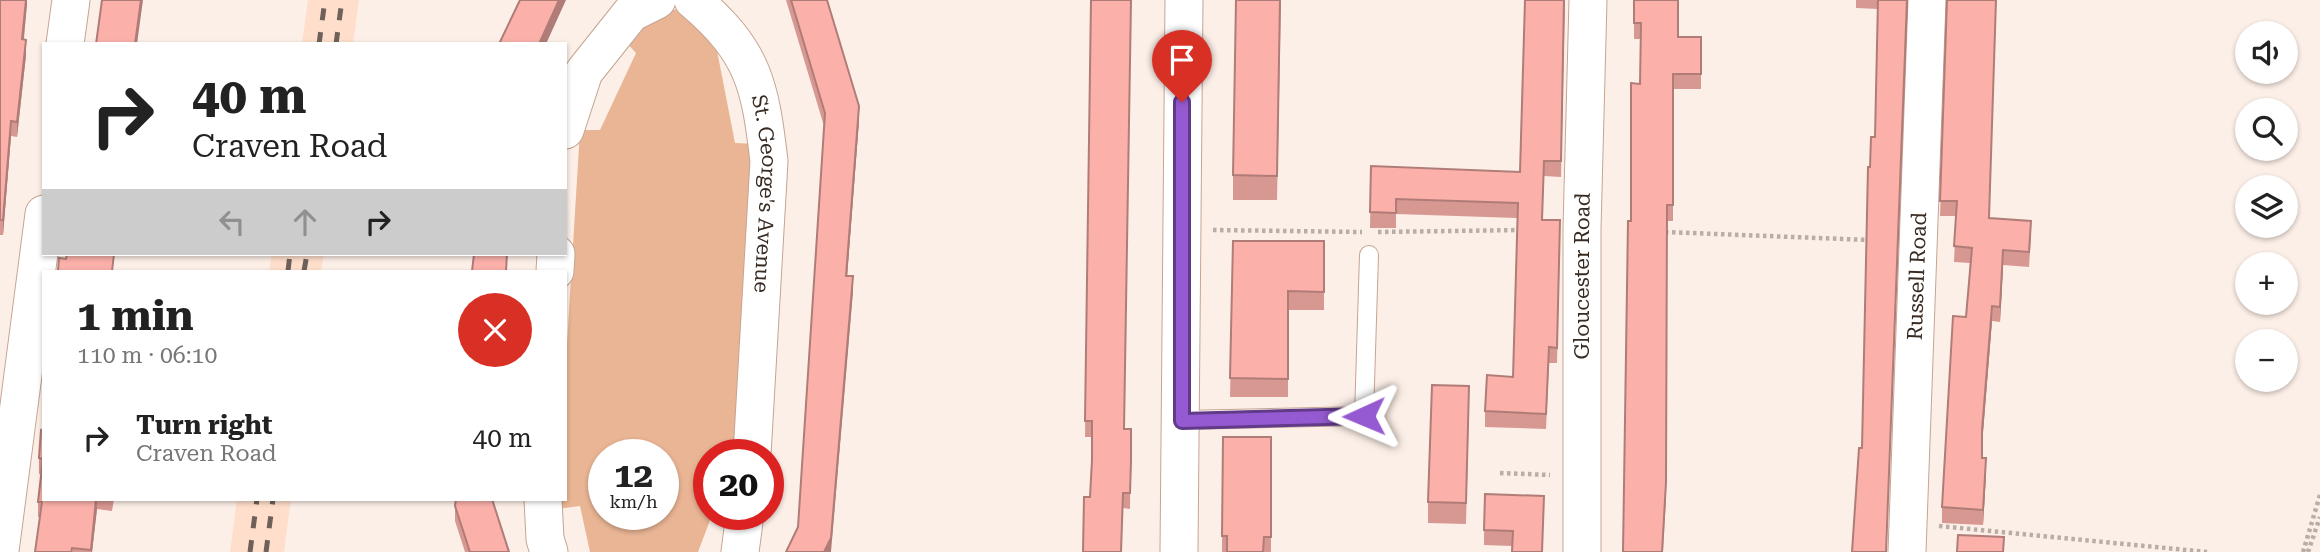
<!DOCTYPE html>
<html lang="en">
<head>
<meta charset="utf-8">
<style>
  :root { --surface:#fff; --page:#f2f2f2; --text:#222; --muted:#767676 }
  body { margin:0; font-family:"Roboto Serif",serif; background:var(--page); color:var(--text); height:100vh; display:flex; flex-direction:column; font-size:26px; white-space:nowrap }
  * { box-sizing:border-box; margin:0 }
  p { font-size:23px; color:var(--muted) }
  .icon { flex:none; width:38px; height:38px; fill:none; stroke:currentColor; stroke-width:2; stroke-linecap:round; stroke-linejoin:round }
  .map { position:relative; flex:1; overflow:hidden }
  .sheet { position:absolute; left:42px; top:270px; width:525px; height:231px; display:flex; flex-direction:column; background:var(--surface); border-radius:0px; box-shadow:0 2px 5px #0004 }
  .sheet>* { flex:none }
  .banner { position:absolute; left:42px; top:42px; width:525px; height:214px; border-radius:0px; box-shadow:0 2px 5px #0004; background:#fff; color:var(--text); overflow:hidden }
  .buttons { position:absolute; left:2235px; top:21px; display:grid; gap:14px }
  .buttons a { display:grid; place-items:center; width:63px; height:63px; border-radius:50%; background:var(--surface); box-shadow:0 2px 5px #0004; font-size:35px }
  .speed { position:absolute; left:588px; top:439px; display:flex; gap:14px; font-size:35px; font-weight:700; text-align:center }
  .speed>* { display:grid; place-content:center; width:91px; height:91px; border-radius:50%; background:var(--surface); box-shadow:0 2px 5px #0004; line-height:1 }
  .speed small { font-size:18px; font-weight:400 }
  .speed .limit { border:10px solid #d22; background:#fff; color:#111 }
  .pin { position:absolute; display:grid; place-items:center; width:60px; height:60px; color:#fff; margin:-72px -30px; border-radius:50% 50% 50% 0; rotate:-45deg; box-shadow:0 0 7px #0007 }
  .pin .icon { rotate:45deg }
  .me { position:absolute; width:77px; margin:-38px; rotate:269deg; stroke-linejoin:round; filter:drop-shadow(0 0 5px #0008) }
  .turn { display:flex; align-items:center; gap:24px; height:147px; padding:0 35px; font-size:32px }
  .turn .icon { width:91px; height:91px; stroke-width:2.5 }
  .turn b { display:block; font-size:49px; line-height:60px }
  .lanes { display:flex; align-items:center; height:66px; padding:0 35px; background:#0003; justify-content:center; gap:35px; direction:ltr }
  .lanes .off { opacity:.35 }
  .round { display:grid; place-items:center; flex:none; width:74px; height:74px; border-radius:37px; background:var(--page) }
  .overview { display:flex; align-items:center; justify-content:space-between; height:119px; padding:0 35px }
  h1 { font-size:42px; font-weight:700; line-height:52px }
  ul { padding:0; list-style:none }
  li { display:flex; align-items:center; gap:21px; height:98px; padding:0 35px }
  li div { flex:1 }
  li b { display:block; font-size:26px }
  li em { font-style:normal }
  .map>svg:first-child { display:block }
  .built { fill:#ffdfcb }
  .green { fill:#eab594; fill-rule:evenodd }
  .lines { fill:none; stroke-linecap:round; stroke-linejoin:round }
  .lane-casing { stroke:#c5a592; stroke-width:20 }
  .street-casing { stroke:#c5a592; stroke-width:39 }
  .path { stroke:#b9ada5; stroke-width:4.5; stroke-dasharray:3.5 3.5; stroke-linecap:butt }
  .lane { stroke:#fff; stroke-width:18 }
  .street { stroke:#fff; stroke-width:37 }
  .rail { stroke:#6e6159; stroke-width:5; stroke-dasharray:12 12; stroke-linecap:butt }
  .wall { fill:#d89892 }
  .shaded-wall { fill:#b07c77 }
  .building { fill:#fbb1aa; stroke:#b07c77; stroke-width:2 }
  .route-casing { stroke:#613a88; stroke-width:18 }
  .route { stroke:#955ad1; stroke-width:12 }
  .labels { text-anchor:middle; stroke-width:5; stroke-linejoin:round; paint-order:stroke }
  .street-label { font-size:21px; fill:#372b23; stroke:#fcefe7 }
</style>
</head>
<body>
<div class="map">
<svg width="2320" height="552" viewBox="0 0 2320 552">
  <rect width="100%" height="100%" fill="#fcefe7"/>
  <path class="built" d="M 308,0 L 359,0 L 353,44 L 302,44 Z
    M 272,254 L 324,254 L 321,271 L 269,271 Z
    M 237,499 L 291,499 L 284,552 L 230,552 Z"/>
  <path class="green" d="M 677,9 L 698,17 L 713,30 L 735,143 L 759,144 L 741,455 L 709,455 L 709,514 L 712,515 L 698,552 L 590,552 L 580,506 L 557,509 L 558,499 L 565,499 L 565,377 L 580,130 L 600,130 L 636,53 L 625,41 L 657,16 ZM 604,455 L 663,455 L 663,514 L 604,514 Z"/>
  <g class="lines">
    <defs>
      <path id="lane" d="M 1182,420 L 1364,416 L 1369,255"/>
      <g id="street">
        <path id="s1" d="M 693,0 C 754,52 760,85 769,161 L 752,455"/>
        <path d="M 65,44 L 71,0"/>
        <path d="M 565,130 L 584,72 L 631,13 L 657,0"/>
        <path d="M 555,271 L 556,254"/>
        <path d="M 543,499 L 545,539 L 549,552"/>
        <path d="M 0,551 L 44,214"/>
        <path d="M 740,552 L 745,514"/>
        <path d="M 1179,552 L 1184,0"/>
        <path id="s2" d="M 1582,552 L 1582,229 L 1588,0"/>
        <path id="s3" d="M 1907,552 L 1927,0"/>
      </g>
    </defs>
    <use href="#lane" class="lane-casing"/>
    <use href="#street" class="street-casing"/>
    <path class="path" d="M 1213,230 L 1362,232
      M 1378,232 L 1523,230
      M 1665,232 L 1869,240
      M 1500,473 L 1550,475
      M 1939,526 L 2207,552
      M 2303,552 L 2320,495
      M 2308,552 L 2320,517"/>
    <use href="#lane" class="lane"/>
    <use href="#street" class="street"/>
    <path class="rail" d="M 319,44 L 325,0
      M 336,44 L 342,0
      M 288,271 L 290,254
      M 304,271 L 307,254
      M 250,552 L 257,499
      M 266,552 L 273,499"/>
  </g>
  <path class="wall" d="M 0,0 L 27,0 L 24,39 L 26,55 L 17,137 L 11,136 L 3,235 L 0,235 Z
    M 786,0 L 827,0 L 859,121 L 847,276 L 853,292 L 798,527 L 824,126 Z
    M 1091,0 L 1124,429 L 1131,429 L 1130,509 L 1123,508 L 1090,497 L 1092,437 L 1085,437 Z
    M 1281,0 L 1277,200 L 1233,200 L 1233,175 Z
    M 1565,0 L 1561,177 L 1544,176 L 1542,220 L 1560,236 L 1557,363 L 1549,363 L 1546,429 L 1485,427 L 1485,411 L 1513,377 L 1517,218 L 1396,214 L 1396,228 L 1370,228 L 1371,166 L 1520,172 Z
    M 1634,0 L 1678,37 L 1701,37 L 1701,89 L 1673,89 L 1673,221 L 1667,221 L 1666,497 L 1663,552 L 1623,552 L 1631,221 L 1640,84 L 1641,39 L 1634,39 Z
    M 1856,0 L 1908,0 L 1862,448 L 1870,167 L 1875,137 L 1878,9 L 1856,8 Z
    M 1947,0 L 1990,218 L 2031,237 L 2029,267 L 2003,265 L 2000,322 L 1992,321 L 1982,443 L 1982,458 L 1986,474 L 1983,525 L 1942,523 L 1942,507 L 1966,317 L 1970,263 L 1954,262 L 1956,216 L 1940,216 Z
    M 1233,241 L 1324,241 L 1324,310 L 1288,310 L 1288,397 L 1230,397 Z
    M 1469,407 L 1466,524 L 1428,523 L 1428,502 Z
    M 44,431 L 44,499 L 114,499 L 112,511 L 97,509 L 92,552 L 35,552 L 40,517 L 38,517 L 38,502 L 41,474 L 39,474 L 39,458 Z
    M 1223,437 L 1271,437 L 1271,552 L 1222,552 Z
    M 1544,496 L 1512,546 L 1484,545 L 1484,530 Z
    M 455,506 L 509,552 L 465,552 L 455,521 Z"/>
  <path class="shaded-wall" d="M 26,0 L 27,0 L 27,5 L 22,55 L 22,39 Z
    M 141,0 L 143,0 L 137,44 L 135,44 Z
    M 559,0 L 566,0 L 546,44 L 539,44 Z
    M 1907,0 L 1908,0 L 1886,552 Z
    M 26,40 L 26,55 L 17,137 L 17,122 Z
    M 859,106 L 859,121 L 846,291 L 846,276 Z
    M 11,121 L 11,136 L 3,235 L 3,220 Z
    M 1667,221 L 1666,497 L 1662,552 Z
    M 2003,250 L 2003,265 L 2000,322 L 2000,307 Z
    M 853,276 L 853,292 L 831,552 L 824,552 Z
    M 1992,306 L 1992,321 L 1982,446 L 1982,430 Z
    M 1986,458 L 1986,474 L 1983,525 L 1983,510 Z
    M 96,499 L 97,509 L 92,552 L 91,552 Z"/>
  <path class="building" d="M 0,0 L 26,0 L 22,39 L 26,40 L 17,122 L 11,121 L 3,220 L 0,220 Z
    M 102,0 L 141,0 L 135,44 L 96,44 Z
    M 520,0 L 559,0 L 539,44 L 499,44 Z
    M 791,0 L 827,0 L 859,106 L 846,276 L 853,276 L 831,538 L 824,552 L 786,552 L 798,527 L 825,113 Z
    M 1091,0 L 1131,0 L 1124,429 L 1131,429 L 1131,461 L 1130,493 L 1123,493 L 1121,552 L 1083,552 L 1084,497 L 1090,497 L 1092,460 L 1092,421 L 1085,421 Z
    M 1236,0 L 1280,0 L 1277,176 L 1233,175 Z
    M 1525,0 L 1564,0 L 1561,161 L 1544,161 L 1542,220 L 1560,220 L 1557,348 L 1549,347 L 1546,414 L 1485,411 L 1487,375 L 1513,377 L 1518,203 L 1396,199 L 1396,213 L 1370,212 L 1371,166 L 1520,172 Z
    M 1634,0 L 1678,0 L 1678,37 L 1701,37 L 1701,74 L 1673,74 L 1673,205 L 1667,205 L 1666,482 L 1662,552 L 1623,552 L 1628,221 L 1631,221 L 1631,83 L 1640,84 L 1641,23 L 1634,23 Z
    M 1878,0 L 1907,0 L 1886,552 L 1852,552 L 1859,448 L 1862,448 L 1868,167 L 1870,167 L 1871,137 L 1875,137 Z
    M 1947,0 L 1996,0 L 1989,218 L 2031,221 L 2029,252 L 2003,250 L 2000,307 L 1992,306 L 1982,430 L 1982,458 L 1986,458 L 1983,510 L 1942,507 L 1953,316 L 1966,317 L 1972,248 L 1954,246 L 1957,201 L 1940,201 Z
    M 1233,241 L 1324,241 L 1324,292 L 1288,291 L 1288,379 L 1230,378 Z
    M 67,254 L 114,254 L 112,271 L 58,271 L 59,258 L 66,259 Z
    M 474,254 L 507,254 L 506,271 L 472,271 Z
    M 1432,385 L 1469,386 L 1466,503 L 1428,502 Z
    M 41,430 L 44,431 L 44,499 L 96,499 L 91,550 L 72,548 L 71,552 L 35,552 L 42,502 L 38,502 L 43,459 L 39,458 Z
    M 1223,437 L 1271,437 L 1271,537 L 1264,537 L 1263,552 L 1227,552 L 1227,536 L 1222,536 Z
    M 1485,494 L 1544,496 L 1542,552 L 1512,552 L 1513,531 L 1484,530 Z
    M 456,499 L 492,499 L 509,552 L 470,552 L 455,506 Z
    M 1958,535 L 2004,537 L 2003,552 L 1957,552 Z"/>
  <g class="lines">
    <defs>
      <path id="route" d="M 1182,102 L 1182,421 L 1364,416"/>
    </defs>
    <use href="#route" class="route-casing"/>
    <use href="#route" class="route"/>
  </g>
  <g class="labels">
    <g class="street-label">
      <text dy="7" stroke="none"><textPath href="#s1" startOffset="217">St. George's Avenue</textPath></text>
      <text dy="7" stroke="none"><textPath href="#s2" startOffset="276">Gloucester Road</textPath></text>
      <text dy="7" stroke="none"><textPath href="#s3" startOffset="276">Russell Road</textPath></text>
    </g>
  </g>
</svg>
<div class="buttons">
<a><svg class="icon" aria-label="sound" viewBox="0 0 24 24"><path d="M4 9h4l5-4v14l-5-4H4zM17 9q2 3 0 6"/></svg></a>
<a><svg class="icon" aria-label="search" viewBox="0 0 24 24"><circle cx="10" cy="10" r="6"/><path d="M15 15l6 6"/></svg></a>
<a><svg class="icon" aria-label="layers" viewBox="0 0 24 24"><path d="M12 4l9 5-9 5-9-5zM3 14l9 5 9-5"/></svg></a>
<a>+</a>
<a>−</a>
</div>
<div class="speed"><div>12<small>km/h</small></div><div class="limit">20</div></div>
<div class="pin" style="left:1182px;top:102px;background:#d93025"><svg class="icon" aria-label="arrive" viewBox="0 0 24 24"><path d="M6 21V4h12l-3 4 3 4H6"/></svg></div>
<svg class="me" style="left:1364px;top:416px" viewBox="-20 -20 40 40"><path d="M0-17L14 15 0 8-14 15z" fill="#955ad1" stroke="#fff" stroke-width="4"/></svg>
<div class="banner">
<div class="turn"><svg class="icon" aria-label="right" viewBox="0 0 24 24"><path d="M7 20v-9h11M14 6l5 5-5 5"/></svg><div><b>40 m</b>Craven Road</div></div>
<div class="lanes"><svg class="icon off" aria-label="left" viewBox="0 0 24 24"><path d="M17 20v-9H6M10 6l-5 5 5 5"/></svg><svg class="icon off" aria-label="ahead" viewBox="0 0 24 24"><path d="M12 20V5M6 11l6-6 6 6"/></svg><svg class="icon" aria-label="right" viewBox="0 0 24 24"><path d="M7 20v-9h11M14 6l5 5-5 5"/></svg></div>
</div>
<section class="sheet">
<div class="overview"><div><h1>1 min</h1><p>110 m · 06:10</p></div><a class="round" style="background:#d93025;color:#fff"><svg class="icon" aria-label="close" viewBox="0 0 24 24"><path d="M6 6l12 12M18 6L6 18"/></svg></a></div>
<ul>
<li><svg class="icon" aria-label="right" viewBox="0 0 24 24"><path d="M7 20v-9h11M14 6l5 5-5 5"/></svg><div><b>Turn right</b><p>Craven Road</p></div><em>40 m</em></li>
</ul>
</section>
</div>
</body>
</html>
